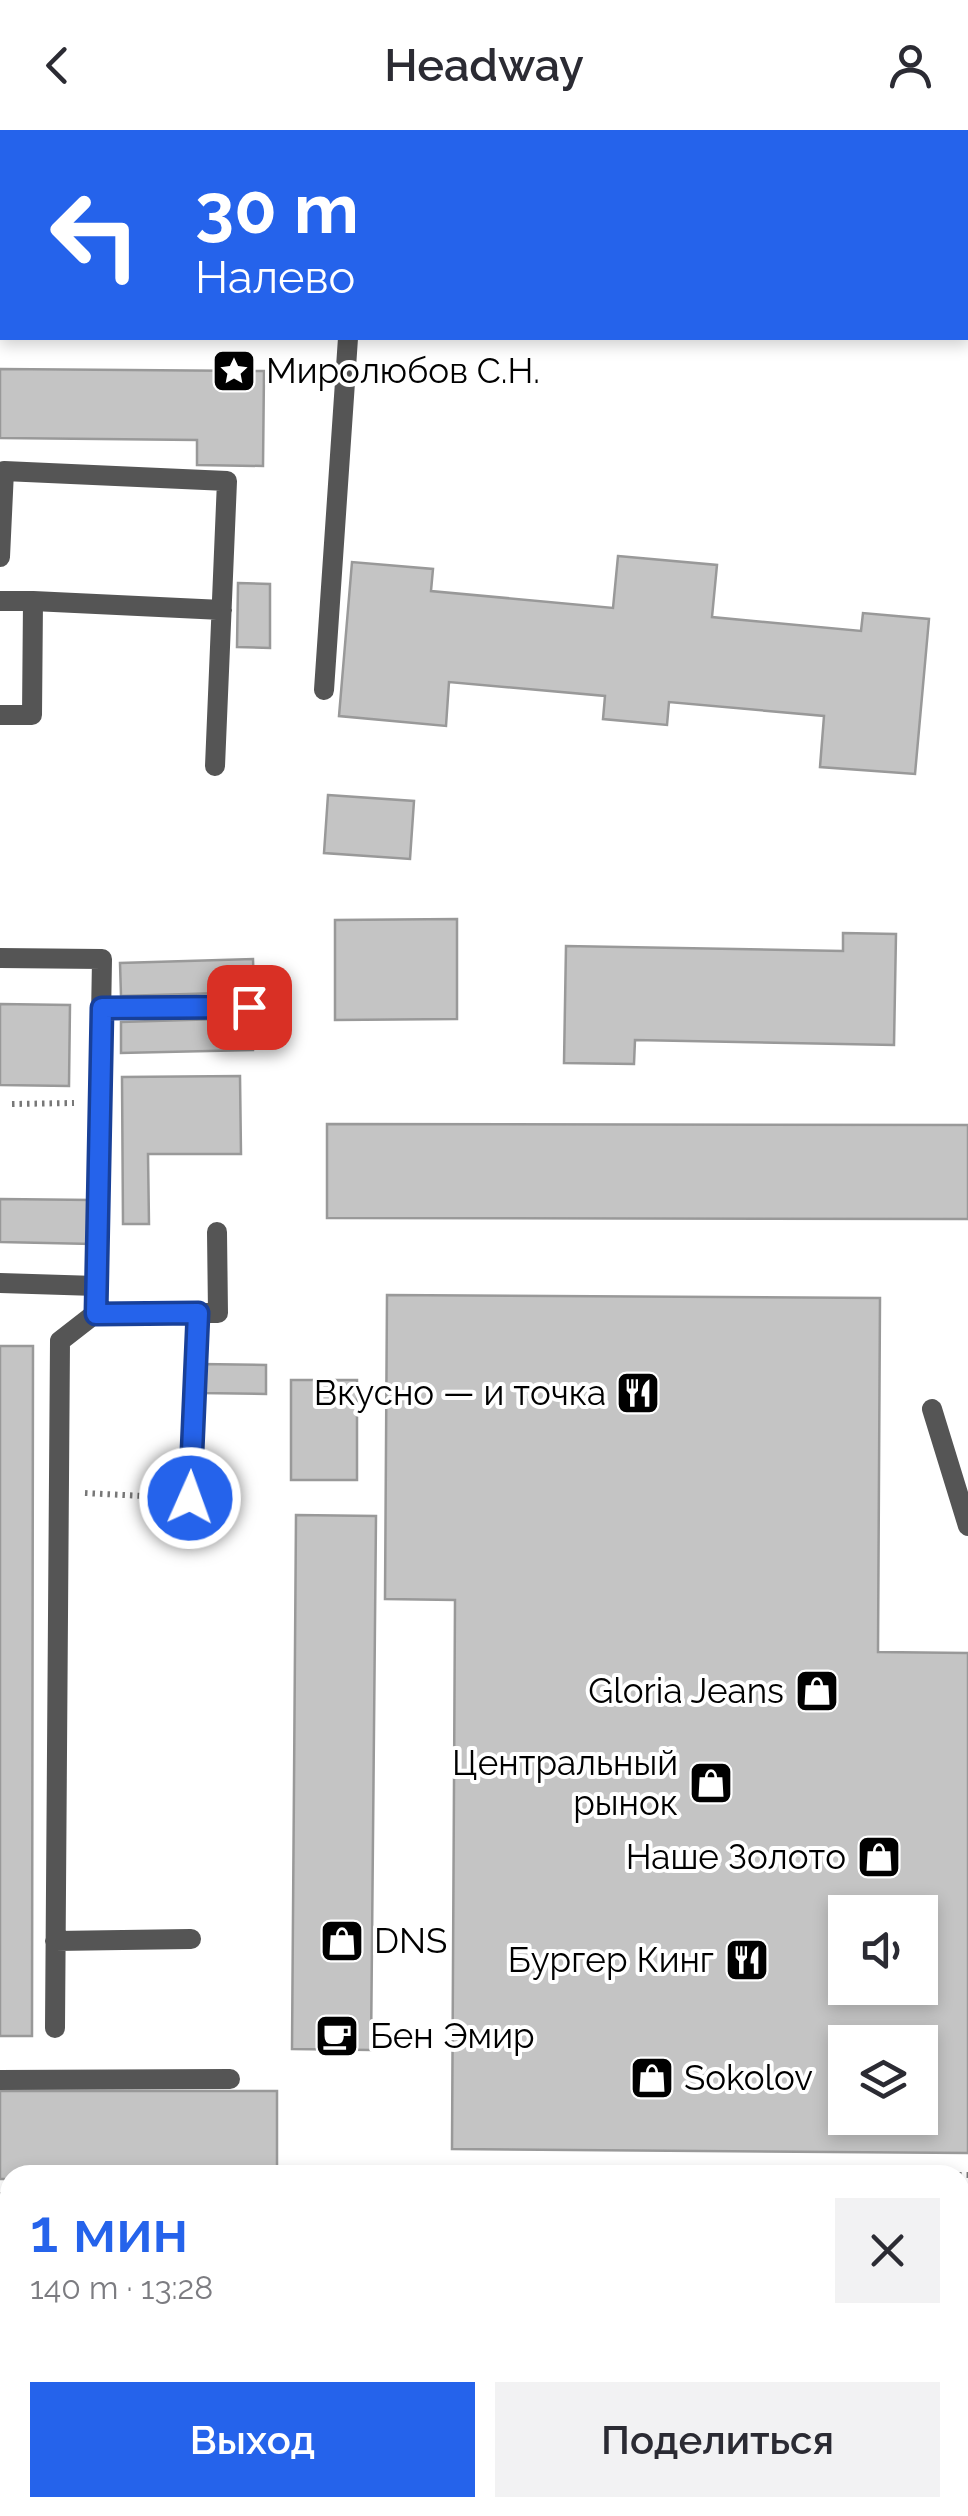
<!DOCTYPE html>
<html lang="ru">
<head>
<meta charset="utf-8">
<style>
  :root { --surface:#fff; --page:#f2f2f3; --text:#2b2b33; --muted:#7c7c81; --accent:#2563eb }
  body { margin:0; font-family:Raleway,sans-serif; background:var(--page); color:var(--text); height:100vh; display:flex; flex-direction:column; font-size:38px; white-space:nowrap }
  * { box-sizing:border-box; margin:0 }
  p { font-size:32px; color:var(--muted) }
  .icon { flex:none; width:55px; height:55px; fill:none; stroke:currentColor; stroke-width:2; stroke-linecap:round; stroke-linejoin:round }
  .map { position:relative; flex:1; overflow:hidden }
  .sheet { position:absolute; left:0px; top:2035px; width:970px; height:352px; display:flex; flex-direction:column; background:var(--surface); border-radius:30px 30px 0 0; box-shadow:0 5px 15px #0003 }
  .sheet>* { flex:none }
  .banner { position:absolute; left:0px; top:0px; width:970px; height:210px; box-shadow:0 5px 15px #0003; background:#2563eb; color:#fff; overflow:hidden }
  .fabs { position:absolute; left:828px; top:1765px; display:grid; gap:20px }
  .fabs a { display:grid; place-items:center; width:110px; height:110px; border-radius:0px; background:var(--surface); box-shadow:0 5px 15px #0003; font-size:50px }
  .pin { position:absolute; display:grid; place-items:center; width:85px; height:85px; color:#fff; margin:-42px; border-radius:20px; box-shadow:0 5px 15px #0006 }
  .me { position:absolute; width:110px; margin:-55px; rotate:2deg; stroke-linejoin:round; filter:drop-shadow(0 0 8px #0008) }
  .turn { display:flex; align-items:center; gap:35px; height:210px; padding:0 30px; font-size:45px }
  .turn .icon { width:130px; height:130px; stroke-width:2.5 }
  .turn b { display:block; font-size:70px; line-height:85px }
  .round { display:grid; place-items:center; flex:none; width:105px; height:105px; border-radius:0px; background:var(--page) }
  .headline { display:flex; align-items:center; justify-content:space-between; height:170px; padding:0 30px }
  h1 { font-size:60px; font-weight:600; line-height:75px; color:var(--accent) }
  .cta { display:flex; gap:20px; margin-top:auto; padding:20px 30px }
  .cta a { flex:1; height:115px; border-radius:0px; background:var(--accent); color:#fff; font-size:40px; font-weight:600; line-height:115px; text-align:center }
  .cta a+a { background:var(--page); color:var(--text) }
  header { display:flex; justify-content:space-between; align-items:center; height:130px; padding:0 30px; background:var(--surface); font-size:45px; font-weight:600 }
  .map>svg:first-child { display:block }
  .green { fill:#dcdcdc }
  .building { fill:#c4c4c4; stroke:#999; stroke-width:2.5; fill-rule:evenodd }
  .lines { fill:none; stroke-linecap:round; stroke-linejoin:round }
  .path { stroke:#777; stroke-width:6; stroke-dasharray:2.5 5; stroke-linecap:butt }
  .lane { stroke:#555; stroke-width:20 }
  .secondary { stroke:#222; stroke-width:20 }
  .route-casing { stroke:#184099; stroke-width:25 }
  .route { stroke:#2563eb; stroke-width:18 }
  .labels { text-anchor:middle; stroke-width:8; stroke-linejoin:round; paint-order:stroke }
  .poi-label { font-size:35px; fill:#000; stroke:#fff; text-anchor:end }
</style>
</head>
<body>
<header><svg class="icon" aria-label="back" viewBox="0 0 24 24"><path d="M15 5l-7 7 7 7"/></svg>Headway<svg class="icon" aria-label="person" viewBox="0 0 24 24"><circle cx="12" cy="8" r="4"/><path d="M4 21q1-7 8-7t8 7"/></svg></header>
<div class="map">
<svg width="968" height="2386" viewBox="0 0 968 2386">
  <rect width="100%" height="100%" fill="#fff"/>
  <path class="green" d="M 10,2244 L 10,2378 L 136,2378 L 135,2386 L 0,2386 L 0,2247 Z"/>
  <path class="building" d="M 484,0 L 567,0 L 567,2 Z
    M 615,0 L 870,0 L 615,2 Z
    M 0,239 L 264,241 L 263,336 L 197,335 L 197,310 L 0,308 Z
    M 618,426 L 717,435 L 712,487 L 861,501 L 863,483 L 929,489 L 915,644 L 820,637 L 824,586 L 669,572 L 667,595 L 603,589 L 605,566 L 449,552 L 446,596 L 339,586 L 352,432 L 433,439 L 431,461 L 613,478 Z
    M 238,453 L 270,454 L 270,518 L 237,517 Z
    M 328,665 L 414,671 L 410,729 L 324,723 Z
    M 457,789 L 457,889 L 335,890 L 335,790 Z
    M 843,803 L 896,804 L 894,915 L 635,910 L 634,934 L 564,933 L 566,816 L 843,821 Z
    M 253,829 L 254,862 L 121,866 L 120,833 Z
    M 0,874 L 70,875 L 69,956 L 0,955 Z
    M 254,888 L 253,920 L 121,923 L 121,892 Z
    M 240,946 L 241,1024 L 148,1024 L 149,1094 L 123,1094 L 122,947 Z
    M 327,994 L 968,995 L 968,1089 L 327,1088 Z
    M 0,1069 L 93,1070 L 92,1114 L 0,1112 Z
    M 387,1165 L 880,1168 L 878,1522 L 968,1523 L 968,2023 L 452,2019 L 455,1470 L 385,1469 ZM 845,1782 L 920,1782 L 920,1858 L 845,1858 ZM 845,1912 L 920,1912 L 920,1988 L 845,1988 Z
    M 0,1216 L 33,1216 L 32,1906 L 0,1906 Z
    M 200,1234 L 266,1235 L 266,1264 L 200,1263 Z
    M 291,1250 L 357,1250 L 357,1350 L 291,1350 Z
    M 296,1385 L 376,1386 L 371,1920 L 292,1919 Z
    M 0,1961 L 277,1961 L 277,2045 L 10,2045 L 10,2049 L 0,2049 Z
    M 960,2232 L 968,2232 L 968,2303 L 960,2303 Z
    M 298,2378 L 317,2378 L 317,2386 L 298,2386 Z
    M 403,2378 L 477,2378 L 477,2386 L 403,2386 Z"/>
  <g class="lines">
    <path class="path" d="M 0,12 L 2,12
      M 0,148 L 2,147
      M 12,974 L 74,973
      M 85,1363 L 163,1367
      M 480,2045 L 493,2040 L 968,2045
      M 0,2065 L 10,2065
      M 960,2219 L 968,2219
      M 277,2378 L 277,2386
      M 356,2386 L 356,2378
      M 795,2386 L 798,2378"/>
    <path class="lane" d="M 305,2 L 305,0
      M 595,2 L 595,0
      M 890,2 L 891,0
      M 0,427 L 4,341 L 227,351 L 215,636
      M 0,471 L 33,471 L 32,585 L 0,585
      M 33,471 L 222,480
      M 324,560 L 348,208
      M 0,828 L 102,829 L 96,1183 L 60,1211 L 55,1898
      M 102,878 L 249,877
      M 0,1153 L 96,1156
      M 96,1183 L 218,1183 L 217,1102
      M 932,1279 L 968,1396
      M 190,1368 L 198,1183
      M 55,1811 L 191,1809
      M 0,1950 L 230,1949
      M 960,2341 L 968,2341
      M 485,2386 L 485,2378"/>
    <path class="secondary" d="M 0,75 L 2,75
      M 960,2142 L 968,2142
      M 0,2156 L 10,2156
      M 0,2196 L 10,2191
      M 209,2378 L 209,2386"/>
  </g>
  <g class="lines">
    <defs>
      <path id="route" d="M 190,1368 L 198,1183 L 96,1184 L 102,878 L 249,877"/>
    </defs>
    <use href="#route" class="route-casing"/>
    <use href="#route" class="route"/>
  </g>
  <defs>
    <symbol id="sight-square" viewBox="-11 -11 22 22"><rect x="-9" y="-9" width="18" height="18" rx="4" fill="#000" stroke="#fff"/><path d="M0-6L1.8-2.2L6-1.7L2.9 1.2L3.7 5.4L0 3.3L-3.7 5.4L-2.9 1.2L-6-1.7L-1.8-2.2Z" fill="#fff"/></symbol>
    <symbol id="restaurant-square" viewBox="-11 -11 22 22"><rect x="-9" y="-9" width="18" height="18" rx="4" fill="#000" stroke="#fff"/><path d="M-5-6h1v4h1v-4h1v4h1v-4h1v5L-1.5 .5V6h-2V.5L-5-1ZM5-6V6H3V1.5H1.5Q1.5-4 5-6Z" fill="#fff"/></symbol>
    <symbol id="shop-square" viewBox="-11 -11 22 22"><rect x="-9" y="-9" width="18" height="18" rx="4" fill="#000" stroke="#fff"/><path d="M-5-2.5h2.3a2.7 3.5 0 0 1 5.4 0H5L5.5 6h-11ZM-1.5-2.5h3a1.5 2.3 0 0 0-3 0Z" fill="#fff"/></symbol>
    <symbol id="cafe-square" viewBox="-11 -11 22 22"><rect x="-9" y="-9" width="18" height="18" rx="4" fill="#000" stroke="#fff"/><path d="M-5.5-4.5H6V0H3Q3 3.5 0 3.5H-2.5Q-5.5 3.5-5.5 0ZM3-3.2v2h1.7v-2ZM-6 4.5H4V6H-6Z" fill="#fff"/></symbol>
  </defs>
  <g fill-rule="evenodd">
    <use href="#sight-square" x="209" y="216" width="50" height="50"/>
    <use href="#restaurant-square" x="613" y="1238" width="50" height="50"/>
    <use href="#shop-square" x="792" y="1536" width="50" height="50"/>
    <use href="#shop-square" x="686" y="1628" width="50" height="50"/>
    <use href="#shop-square" x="854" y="1702" width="50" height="50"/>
    <use href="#shop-square" x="317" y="1786" width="50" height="50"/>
    <use href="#restaurant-square" x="722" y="1805" width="50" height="50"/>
    <use href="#cafe-square" x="312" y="1881" width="50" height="50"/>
    <use href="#shop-square" x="627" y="1923" width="50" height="50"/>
  </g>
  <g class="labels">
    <g class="poi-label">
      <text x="266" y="253" text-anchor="start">Миролюбов С.Н.</text>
      <text x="606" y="1275">Вкусно — и точка</text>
      <text x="784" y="1573">Gloria Jeans</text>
      <text x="678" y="1645">Центральный<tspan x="678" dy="40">рынок</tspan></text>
      <text x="846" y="1739">Наше Золото</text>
      <text x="374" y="1823" text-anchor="start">DNS</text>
      <text x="714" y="1842">Бургер Кинг</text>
      <text x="370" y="1918" text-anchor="start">Бен Эмир</text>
      <text x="684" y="1960" text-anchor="start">Sokolov</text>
    </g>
  </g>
</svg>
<div class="fabs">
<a><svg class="icon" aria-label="sound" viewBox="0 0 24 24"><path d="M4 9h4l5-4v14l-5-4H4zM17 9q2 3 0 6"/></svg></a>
<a><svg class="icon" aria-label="layers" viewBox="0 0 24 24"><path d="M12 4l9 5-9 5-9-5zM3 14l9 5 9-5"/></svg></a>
</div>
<div class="pin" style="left:249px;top:877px;background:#d93025"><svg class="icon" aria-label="arrive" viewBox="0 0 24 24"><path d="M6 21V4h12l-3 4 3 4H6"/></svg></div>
<svg class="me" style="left:190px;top:1368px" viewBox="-20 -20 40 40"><circle r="17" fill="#2563eb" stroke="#fff" stroke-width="3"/><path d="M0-11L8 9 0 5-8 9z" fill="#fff"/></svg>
<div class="banner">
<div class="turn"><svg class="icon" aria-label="left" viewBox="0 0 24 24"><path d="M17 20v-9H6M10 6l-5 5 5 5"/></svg><div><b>30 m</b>Налево</div></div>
</div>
<section class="sheet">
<div class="headline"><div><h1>1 мин</h1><p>140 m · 13:28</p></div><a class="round"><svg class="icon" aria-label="close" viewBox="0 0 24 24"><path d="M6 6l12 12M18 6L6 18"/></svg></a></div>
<div class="cta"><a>Выход</a><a>Поделиться</a></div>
</section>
</div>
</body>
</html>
